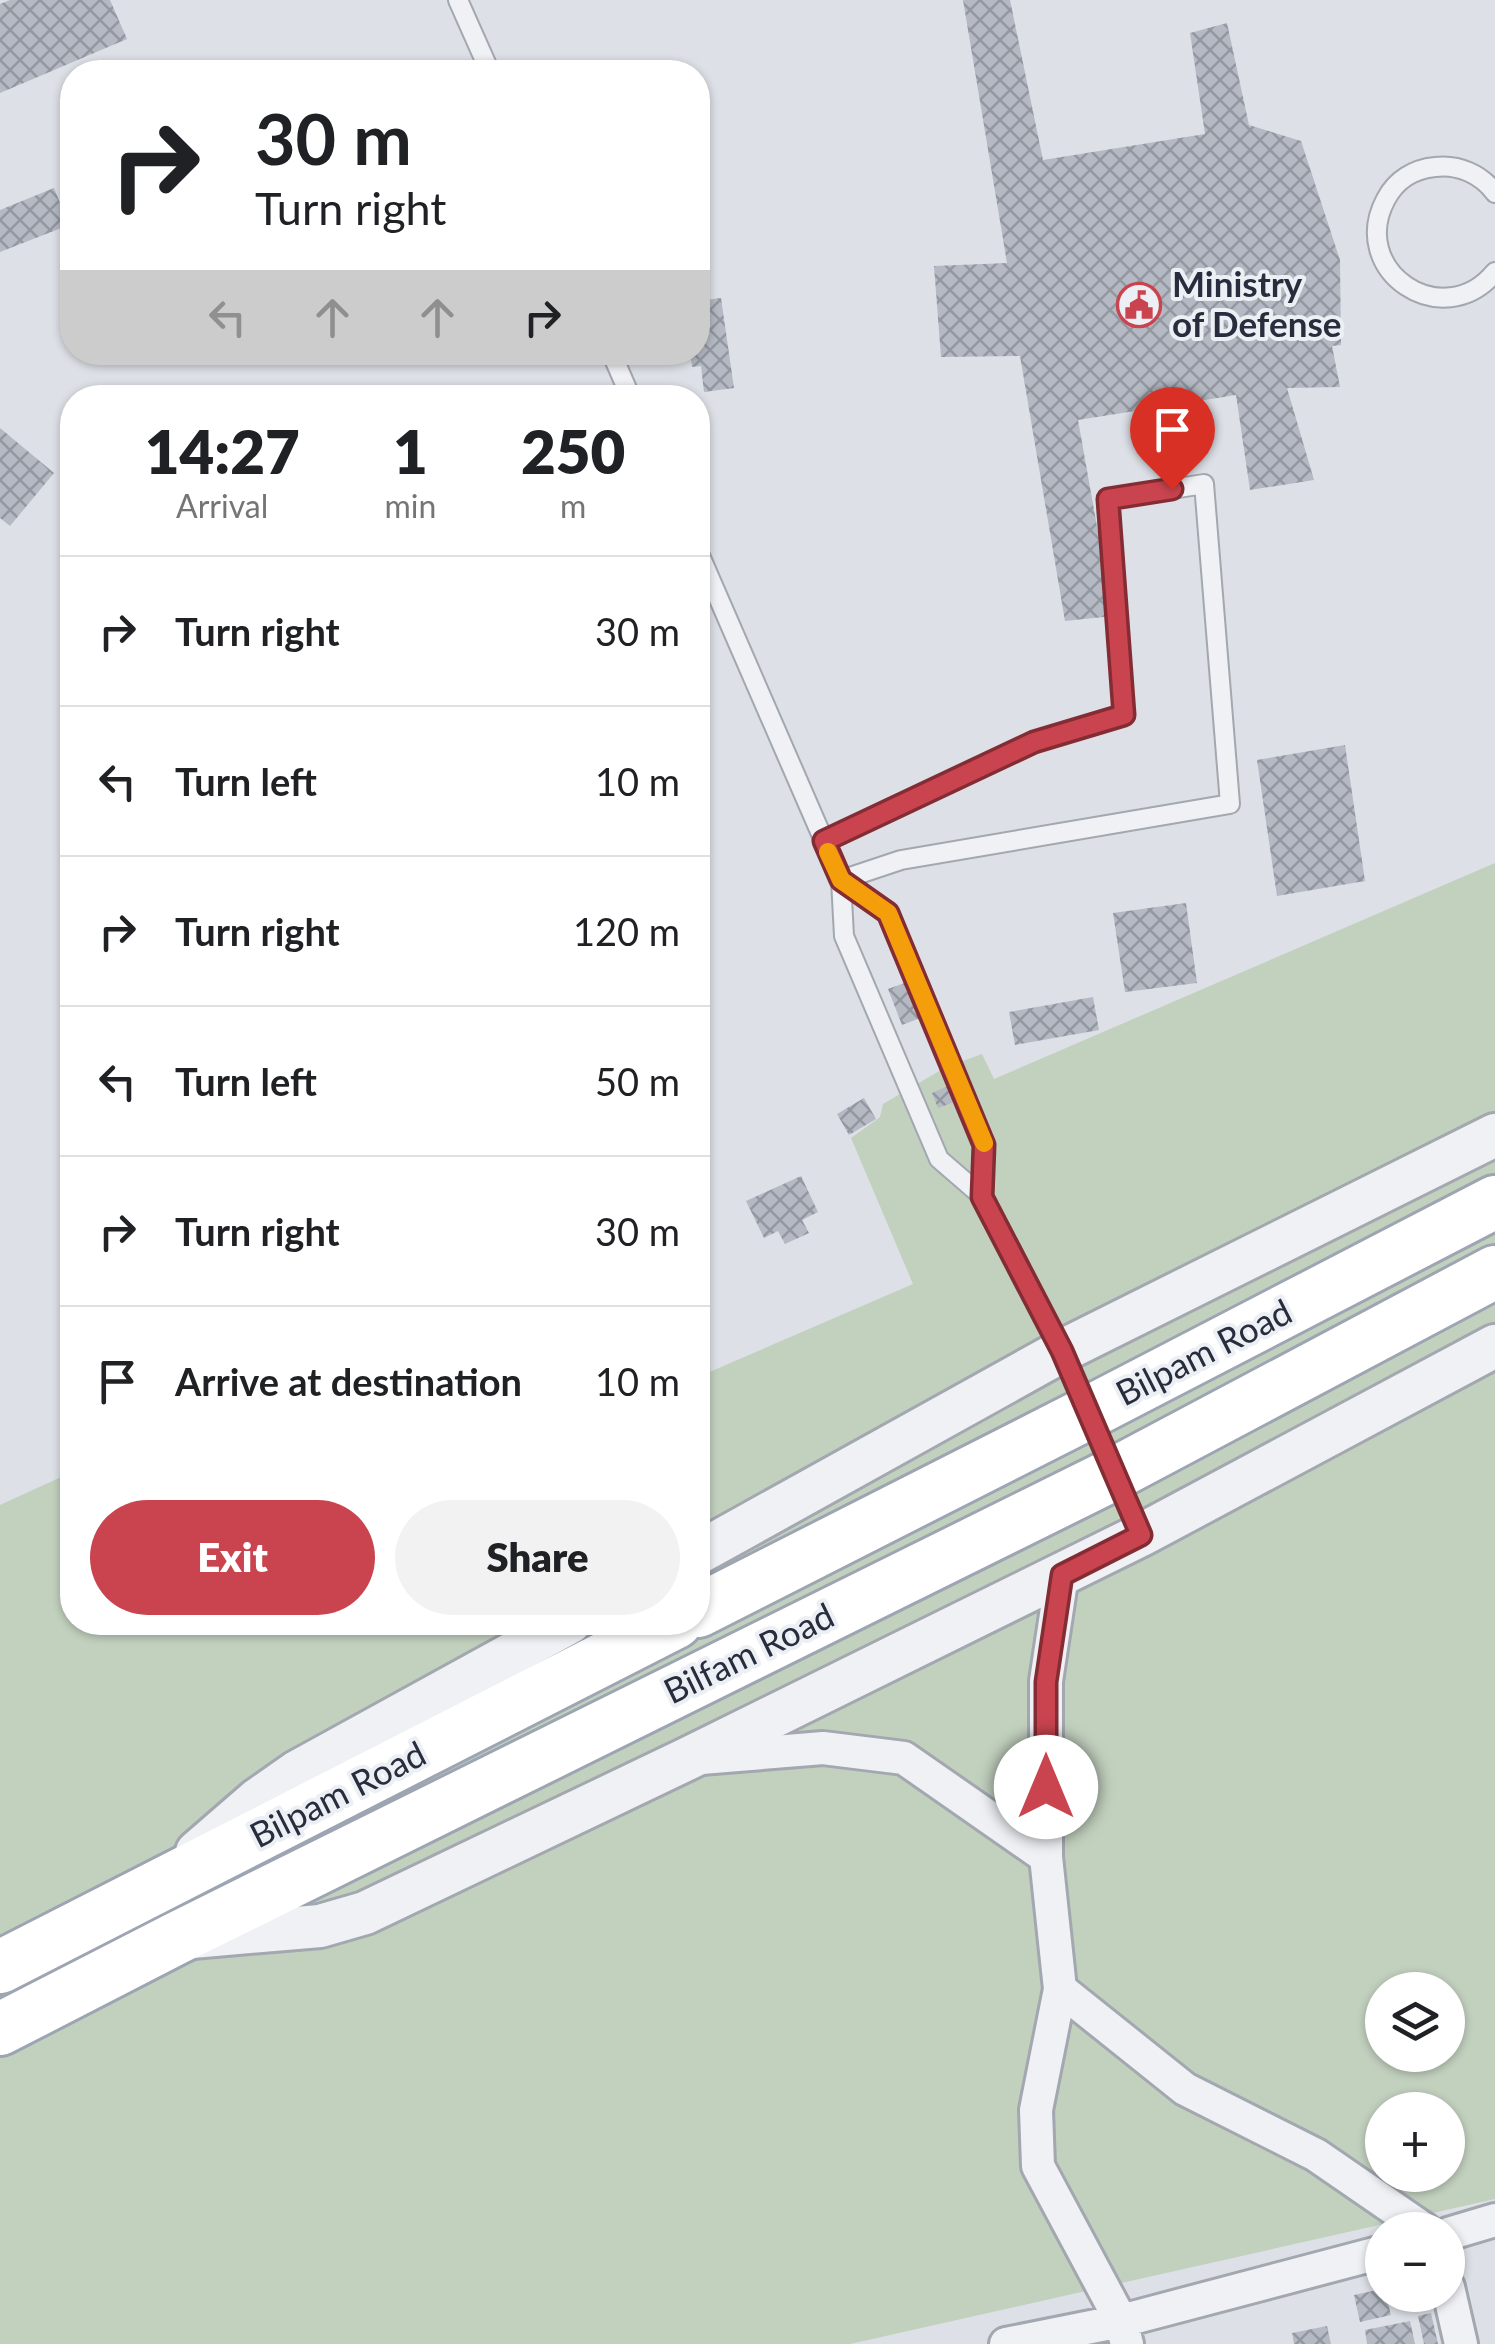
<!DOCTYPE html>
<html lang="en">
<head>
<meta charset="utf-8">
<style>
  :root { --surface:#fff; --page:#f2f2f2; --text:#202124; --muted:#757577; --line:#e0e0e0; --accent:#c9444f }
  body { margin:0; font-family:Lato,sans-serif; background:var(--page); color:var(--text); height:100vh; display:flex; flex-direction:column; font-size:38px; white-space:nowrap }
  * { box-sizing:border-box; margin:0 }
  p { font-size:32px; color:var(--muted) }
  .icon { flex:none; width:55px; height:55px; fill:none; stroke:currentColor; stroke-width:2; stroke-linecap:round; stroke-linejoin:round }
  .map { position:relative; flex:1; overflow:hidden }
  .side { position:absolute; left:60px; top:385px; width:650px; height:1250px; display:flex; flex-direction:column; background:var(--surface); border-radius:40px; box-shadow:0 2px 8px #0004 }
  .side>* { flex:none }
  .guide { position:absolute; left:60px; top:60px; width:650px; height:305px; border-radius:40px; box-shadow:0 2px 8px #0004; background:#fff; color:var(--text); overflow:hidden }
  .buttons { position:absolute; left:1365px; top:1972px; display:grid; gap:20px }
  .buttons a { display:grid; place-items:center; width:100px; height:100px; border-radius:50%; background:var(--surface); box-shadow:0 2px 8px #0004; font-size:50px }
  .pin { position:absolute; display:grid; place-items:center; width:85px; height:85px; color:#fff; margin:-102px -42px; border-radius:50% 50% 50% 0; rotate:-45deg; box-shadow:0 0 10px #0007 }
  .pin .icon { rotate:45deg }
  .me { position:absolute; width:110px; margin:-55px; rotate:0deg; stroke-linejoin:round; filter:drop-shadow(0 0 8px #0008) }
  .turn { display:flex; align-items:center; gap:35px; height:210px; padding:0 30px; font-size:45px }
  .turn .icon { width:130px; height:130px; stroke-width:2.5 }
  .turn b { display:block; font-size:70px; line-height:85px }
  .lanes { display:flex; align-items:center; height:95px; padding:0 30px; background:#0003; justify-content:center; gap:50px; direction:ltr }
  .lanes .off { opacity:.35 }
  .eta { display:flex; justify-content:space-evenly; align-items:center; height:170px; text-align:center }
  .eta b { font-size:60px; font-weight:800; line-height:70px }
  .button { display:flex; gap:20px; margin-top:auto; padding:20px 30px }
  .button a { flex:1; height:115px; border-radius:60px; background:var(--accent); color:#fff; font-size:40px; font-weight:800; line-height:115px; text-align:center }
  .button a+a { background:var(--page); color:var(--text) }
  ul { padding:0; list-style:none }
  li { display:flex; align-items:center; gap:30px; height:150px; padding:0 30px; border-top:2px solid var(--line) }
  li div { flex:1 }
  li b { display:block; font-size:38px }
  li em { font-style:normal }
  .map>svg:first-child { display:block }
  .green { fill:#c2d0be; fill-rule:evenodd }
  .building { fill:url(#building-cross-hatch) }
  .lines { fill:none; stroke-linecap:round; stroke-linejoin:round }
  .service-casing { stroke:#a3a7b0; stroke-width:22 }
  .minor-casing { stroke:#a3a7b0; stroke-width:38 }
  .tertiary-casing { stroke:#a3a7b0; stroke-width:48 }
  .primary-casing { stroke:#9da4b2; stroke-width:58 }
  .service { stroke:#eff1f5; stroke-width:18 }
  .minor { stroke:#eff1f5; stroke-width:32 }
  .tertiary { stroke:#eff1f5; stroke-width:42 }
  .primary { stroke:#fff; stroke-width:52 }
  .route-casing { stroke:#832c33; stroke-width:25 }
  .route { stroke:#c9444f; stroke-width:18 }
  .slow { stroke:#f59e0b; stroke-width:18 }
  .labels { text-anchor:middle; stroke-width:8; stroke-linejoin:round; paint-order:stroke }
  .poi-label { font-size:35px; font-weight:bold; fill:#272d3c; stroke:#eceff4; text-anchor:start }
  .street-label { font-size:35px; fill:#272d3c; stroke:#eceff4 }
</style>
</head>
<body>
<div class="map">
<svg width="1495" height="2344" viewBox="0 0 1495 2344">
  <defs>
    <pattern id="building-cross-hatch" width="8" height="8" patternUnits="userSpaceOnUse" patternTransform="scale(2.5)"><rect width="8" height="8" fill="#b4b9c3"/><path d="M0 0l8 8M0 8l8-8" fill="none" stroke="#9297a0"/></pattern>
  </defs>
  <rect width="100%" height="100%" fill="#dde0e6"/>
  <path class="green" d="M 1495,863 L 1495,2199 L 850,2344 L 0,2344 L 0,1505 L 72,1472 L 72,1622 L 698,1622 L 698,1377 L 913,1284 L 851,1138 L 880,1117 L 883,1104 L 946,1067 L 982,1054 L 994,1079 ZM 1382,1990 L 1448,1990 L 1448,2055 L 1382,2055 ZM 1382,2110 L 1448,2110 L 1448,2175 L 1382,2175 Z"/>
  <path class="building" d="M 10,0 L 110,0 L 127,39 L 0,93 L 0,4 Z
    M 963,0 L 1010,0 L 1043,160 L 1205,134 L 1190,33 L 1227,23 L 1249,125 L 1301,141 L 1340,260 L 1341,345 L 1332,346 L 1340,387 L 1287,388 L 1314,480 L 1250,490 L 1236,395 L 1078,420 L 1113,616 L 1065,621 L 1020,356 L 941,357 L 934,266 L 1007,263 Z
    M 54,188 L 69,225 L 0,252 L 0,210 Z
    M 721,298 L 734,388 L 704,392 L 701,366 L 692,367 L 690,352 L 698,352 L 698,301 Z
    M 0,428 L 54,473 L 10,526 L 0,518 Z
    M 1345,745 L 1365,881 L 1277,896 L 1257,760 Z
    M 1186,903 L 1197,983 L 1125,992 L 1113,913 Z
    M 910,981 L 923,1017 L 902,1025 L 888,989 Z
    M 1093,997 L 1099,1030 L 1015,1045 L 1009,1012 Z
    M 950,1085 L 957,1101 L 938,1108 L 932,1093 Z
    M 864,1098 L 876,1119 L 849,1135 L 837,1114 Z
    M 801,1176 L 818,1212 L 802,1220 L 809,1233 L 785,1244 L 778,1231 L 764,1238 L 746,1201 Z
    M 1382,2289 L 1382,2295 L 1386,2295 L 1391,2315 L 1360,2322 L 1354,2295 Z
    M 1431,2313 L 1438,2344 L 1424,2344 L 1418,2316 Z
    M 1410,2321 L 1415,2344 L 1367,2344 L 1365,2330 Z
    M 1327,2326 L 1331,2344 L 1294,2344 L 1292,2333 Z"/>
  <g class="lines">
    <defs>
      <path id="service" d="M 458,0 L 490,72
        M 1495,193 C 1481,174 1458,164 1435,167 C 1414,169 1396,180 1386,199 C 1347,271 1443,335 1495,272
        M 611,352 L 631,398
        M 698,551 L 841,880 L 844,936 L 939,1159 L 983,1197 L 1062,1351 L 1141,1535
        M 824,841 L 1034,742 L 1124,715 L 1108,499 L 1204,484 L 1230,804 L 901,860 L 841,880
        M 841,880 L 888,913 L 984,1145 L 983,1197"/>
      <path id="minor" d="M 1062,1575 L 1046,1681 L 1046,1857 L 1060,1989 L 1036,2110 L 1038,2166 L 1121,2321 L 1127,2344
        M 701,1758 L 823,1748 L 904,1758 L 1046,1857
        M 1060,1989 L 1185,2089 L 1316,2155 L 1425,2230
        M 1448,2234 L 1495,2220
        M 1448,2287 L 1461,2344
        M 1006,2344 L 1121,2321 L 1382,2252"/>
      <path id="tertiary" d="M 698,1553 L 1062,1351 L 1495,1135
        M 197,1852 L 257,1800 L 297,1772 L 570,1622
        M 192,1937 L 320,1926 L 365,1913 L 687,1759 L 1141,1535 L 1495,1346"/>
      <path id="primary" d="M 698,1611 L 1088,1413 L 1495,1202
        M 0,1967 L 676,1622
        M 0,2029 L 177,1938 L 1116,1473 L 1495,1272"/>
    </defs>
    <use href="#service" class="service-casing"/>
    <use href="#minor" class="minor-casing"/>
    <use href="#tertiary" class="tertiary-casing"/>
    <use href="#primary" class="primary-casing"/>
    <use href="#service" class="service"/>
    <use href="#minor" class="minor"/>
    <use href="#tertiary" class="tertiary"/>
    <use href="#primary" class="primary"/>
  </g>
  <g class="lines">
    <defs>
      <path id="route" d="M 1046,1787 L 1046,1682 L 1062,1575 L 1141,1535 L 1062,1351 L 982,1197 L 984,1145 L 888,913 L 841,880 L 824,841 L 1034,742 L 1124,715 L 1108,499 L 1172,489"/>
    </defs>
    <use href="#route" class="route-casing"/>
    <use href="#route" class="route"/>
    <path class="slow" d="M 828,852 L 841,880 L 888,913 L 984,1143"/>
  </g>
  <defs>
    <symbol id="civic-ring" viewBox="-11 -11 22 22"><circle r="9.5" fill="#eceff4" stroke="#c9444f" stroke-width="1.5"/><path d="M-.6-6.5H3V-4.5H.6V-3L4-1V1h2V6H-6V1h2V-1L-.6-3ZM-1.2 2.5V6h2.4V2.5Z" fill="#c9444f"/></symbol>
  </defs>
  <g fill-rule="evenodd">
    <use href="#civic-ring" x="1114" y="280" width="50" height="50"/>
  </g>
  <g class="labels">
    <g class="poi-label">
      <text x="1172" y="297">Ministry<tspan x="1172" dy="40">of Defense</tspan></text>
    </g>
    <g class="street-label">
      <text transform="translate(1204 1353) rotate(-27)" y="12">Bilpam Road</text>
      <text transform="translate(749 1654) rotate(-26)" y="12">Bilfam Road</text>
      <text transform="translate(338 1795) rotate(-27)" y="12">Bilpam Road</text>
    </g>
  </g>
</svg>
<div class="buttons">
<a><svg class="icon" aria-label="layers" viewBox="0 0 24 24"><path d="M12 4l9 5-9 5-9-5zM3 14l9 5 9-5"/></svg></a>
<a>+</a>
<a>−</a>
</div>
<div class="pin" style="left:1172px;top:489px;background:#d93025"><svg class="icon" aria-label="arrive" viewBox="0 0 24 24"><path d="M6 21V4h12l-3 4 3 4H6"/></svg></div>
<svg class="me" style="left:1046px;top:1787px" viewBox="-20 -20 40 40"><circle r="19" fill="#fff"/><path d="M0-13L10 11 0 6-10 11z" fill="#c9444f"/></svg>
<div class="guide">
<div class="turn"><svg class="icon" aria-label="right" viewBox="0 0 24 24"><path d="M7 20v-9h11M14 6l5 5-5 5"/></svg><div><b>30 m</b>Turn right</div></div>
<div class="lanes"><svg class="icon off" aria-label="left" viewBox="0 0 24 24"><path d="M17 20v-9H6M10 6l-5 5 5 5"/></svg><svg class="icon off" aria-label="ahead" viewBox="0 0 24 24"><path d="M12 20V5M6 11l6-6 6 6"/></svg><svg class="icon off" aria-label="ahead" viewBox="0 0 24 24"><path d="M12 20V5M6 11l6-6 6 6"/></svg><svg class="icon" aria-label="right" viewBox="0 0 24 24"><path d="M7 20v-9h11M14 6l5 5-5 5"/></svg></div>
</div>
<section class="side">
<div class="eta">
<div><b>14:27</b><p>Arrival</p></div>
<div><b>1</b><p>min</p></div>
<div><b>250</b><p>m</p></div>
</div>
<ul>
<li><svg class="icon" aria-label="right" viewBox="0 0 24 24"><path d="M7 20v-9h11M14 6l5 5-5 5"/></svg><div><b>Turn right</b></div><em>30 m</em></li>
<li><svg class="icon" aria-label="left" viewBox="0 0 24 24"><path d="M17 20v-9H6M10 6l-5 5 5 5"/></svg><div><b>Turn left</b></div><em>10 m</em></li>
<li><svg class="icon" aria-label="right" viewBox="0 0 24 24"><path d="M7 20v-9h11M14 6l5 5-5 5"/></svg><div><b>Turn right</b></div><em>120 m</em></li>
<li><svg class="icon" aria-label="left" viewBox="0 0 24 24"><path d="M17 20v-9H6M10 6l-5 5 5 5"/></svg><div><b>Turn left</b></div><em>50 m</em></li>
<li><svg class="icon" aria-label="right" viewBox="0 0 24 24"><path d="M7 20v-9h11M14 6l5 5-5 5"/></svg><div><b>Turn right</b></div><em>30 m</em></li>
<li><svg class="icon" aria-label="arrive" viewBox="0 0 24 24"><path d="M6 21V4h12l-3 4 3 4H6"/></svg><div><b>Arrive at destination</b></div><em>10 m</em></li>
</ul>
<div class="button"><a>Exit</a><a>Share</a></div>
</section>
</div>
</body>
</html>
